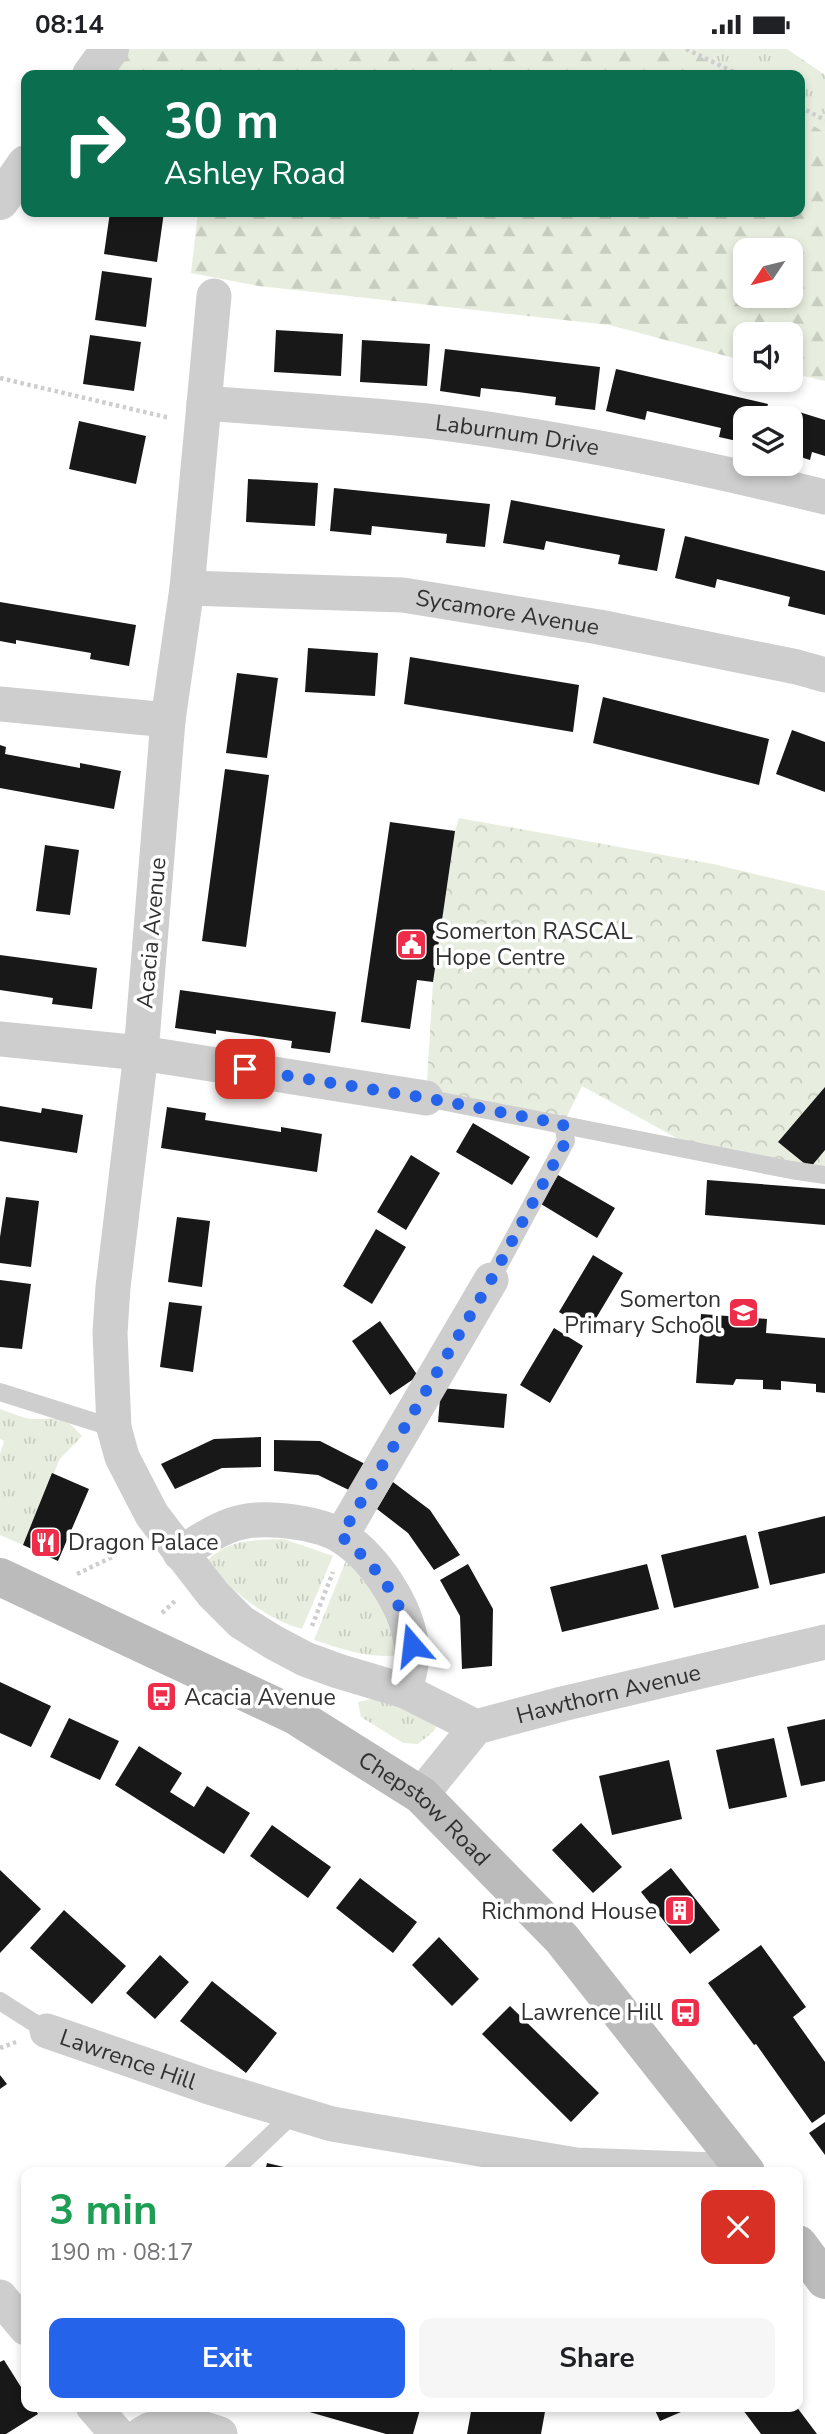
<!DOCTYPE html>
<html lang="en">
<head>
<meta charset="utf-8">
<style>
  :root { --surface:#fff; --page:#f6f6f6; --text:#202124; --muted:#757577; --accent:#2563eb }
  body { margin:0; font-family:"Nunito Sans",sans-serif; background:var(--page); color:var(--text); height:100vh; display:flex; flex-direction:column; font-size:26px; white-space:nowrap }
  * { box-sizing:border-box; margin:0 }
  p { font-size:23px; color:var(--muted) }
  .icon { flex:none; width:38px; height:38px; fill:none; stroke:currentColor; stroke-width:2; stroke-linecap:round; stroke-linejoin:round }
  .map { position:relative; flex:1; overflow:hidden }
  .drawer { position:absolute; left:21px; top:2118px; width:782px; height:245px; display:flex; flex-direction:column; background:var(--surface); border-radius:14px; box-shadow:0 4px 10px #0003 }
  .drawer>* { flex:none }
  .hud { position:absolute; left:21px; top:21px; width:784px; height:147px; border-radius:14px; box-shadow:0 4px 10px #0003; background:#0b6e4f; color:#fff; overflow:hidden }
  .needle { width:46px; rotate:235deg }
  .tools { position:absolute; left:733px; top:189px; display:grid; gap:14px }
  .tools a { display:grid; place-items:center; width:70px; height:70px; border-radius:14px; background:var(--surface); box-shadow:0 4px 10px #0003; font-size:35px }
  .pin { position:absolute; display:grid; place-items:center; width:60px; height:60px; color:#fff; margin:-30px; border-radius:14px; box-shadow:0 4px 10px #0006 }
  .me { position:absolute; width:77px; margin:-38px; rotate:343deg; stroke-linejoin:round; filter:drop-shadow(0 0 5px #0008) }
  .turn { display:flex; align-items:center; gap:24px; height:147px; padding:0 28px; font-size:32px }
  .turn .icon { width:91px; height:91px; stroke-width:2.5 }
  .turn b { display:block; font-size:49px; line-height:60px }
  .round { display:grid; place-items:center; flex:none; width:74px; height:74px; border-radius:14px; background:var(--page) }
  .head { display:flex; align-items:center; justify-content:space-between; height:119px; padding:0 28px }
  h1 { font-size:42px; font-weight:700; line-height:52px; color:#1e9e55 }
  .button { display:flex; gap:14px; margin-top:auto; padding:14px 28px }
  .button a { flex:1; height:80px; border-radius:14px; background:var(--accent); color:#fff; font-size:28px; font-weight:700; line-height:80px; text-align:center }
  .button a+a { background:var(--page); color:var(--text) }
  .status { display:flex; justify-content:space-between; align-items:center; height:49px; padding:0 35px; background:var(--surface); direction:ltr }
  .status svg { height:19px; fill:currentColor }
  .map>svg:first-child { display:block }
  .grass { fill:url(#grass-tufts) }
  .forest { fill:url(#forest-firs); fill-rule:evenodd }
  .park { fill:url(#park-crowns) }
  .building { fill:#181818 }
  .lines { fill:none; stroke-linecap:round; stroke-linejoin:round }
  .path { stroke:#cecece; stroke-width:4.5; stroke-dasharray:3.5 3.5; stroke-linecap:butt }
  .service { stroke:#cecece; stroke-width:18 }
  .minor { stroke:#cecece; stroke-width:35 }
  .tertiary { stroke:#cecece; stroke-width:38 }
  .secondary { stroke:#bbb; stroke-width:38 }
  .route { stroke:#2563eb; stroke-width:12; stroke-dasharray:0 21.6 }
  .labels { text-anchor:middle; stroke-width:7; stroke-linejoin:round; paint-order:stroke }
  .street-label { font-size:23px; fill:#313131; stroke:#fff }
  .poi-label { font-size:23px; fill:#313131; stroke:#fff; text-anchor:start }
</style>
</head>
<body>
<div class="status"><b>08:14</b><svg viewBox="0 0 49 12"><path d="M0 12V9h3v3zM5 12V6h3v6zM10 12V3h3v9zM15 12V0h3v12zM26 1h20v11H26zM47 4h2v5h-2z"/></svg></div>
<div class="map">
<svg width="825" height="2385" viewBox="0 0 825 2385">
  <defs>
    <pattern id="grass-tufts" width="24" height="20" patternUnits="userSpaceOnUse" patternTransform="scale(1.75)"><rect width="24" height="20" fill="#e8eedf"/><path d="M3 7l-1-3M5 7V3M7 7l1-3M15 17l-1-3M17 17v-4M19 17l1-3" fill="none" stroke="#c7cdc0"/></pattern>
    <pattern id="forest-firs" width="22" height="20" patternUnits="userSpaceOnUse" patternTransform="scale(1.75)"><rect width="22" height="20" fill="#e8eedf"/><path d="M5 1l3.5 6h-7zM16 11l3.5 6h-7z" fill="#c7cdc0"/></pattern>
    <pattern id="park-crowns" width="20" height="18" patternUnits="userSpaceOnUse" patternTransform="scale(1.75)"><rect width="20" height="18" fill="#e8eedf"/><path d="M2 6a3 3 0 1 1 6 0M12 15a3 3 0 1 1 6 0" fill="none" stroke="#c7cdc0"/></pattern>
  </defs>
  <rect width="100%" height="100%" fill="#fff"/>
  <path class="grass" d="M 688,0 L 787,0 L 825,26 L 825,84 L 800,68 L 800,26 L 731,26 Z
    M 0,1360 C 10,1363 22,1369 33,1370 C 61,1371 60,1363 82,1387 L 60,1410 L 23,1496 L 0,1486 L 0,1405 L 4,1392 L 0,1390 Z
    M 284,1490 L 333,1507 L 302,1580 C 266,1570 238,1545 210,1521 L 207,1512 C 227,1490 256,1491 284,1490 Z
    M 347,1509 L 374,1536 L 399,1606 C 370,1610 341,1600 314,1591 Z
    M 385,1647 L 438,1672 L 434,1682 L 418,1695 L 403,1694 L 361,1668 L 358,1653 Z"/>
  <path class="forest" d="M 110,0 L 688,0 L 731,26 L 91,26 Z
    M 800,68 L 825,84 L 825,332 L 791,324 L 791,285 L 746,285 L 745,312 L 609,276 L 259,237 L 191,224 L 198,163 L 800,163 ZM 746,201 L 791,201 L 791,247 L 746,247 Z"/>
  <path class="park" d="M 459,769 L 713,815 L 825,842 L 825,1038 L 779,1093 L 810,1119 L 825,1101 L 825,1126 L 682,1092 L 582,1037 L 563,1075 L 426,1049 L 433,933 L 455,782 Z"/>
  <path class="building" d="M 110,163 L 164,163 L 157,213 L 104,205 Z
    M 102,222 L 152,229 L 146,278 L 95,271 Z
    M 276,281 L 343,285 L 341,327 L 274,323 Z
    M 90,286 L 141,293 L 134,342 L 83,335 Z
    M 362,291 L 430,295 L 427,337 L 360,333 Z
    M 445,300 L 600,318 L 595,361 L 555,356 L 556,348 L 518,343 L 481,339 L 480,348 L 440,342 Z
    M 616,320 L 768,355 L 764,369 L 746,369 L 746,394 L 719,388 L 721,379 L 647,362 L 645,371 L 606,362 Z
    M 783,358 L 825,371 L 825,407 L 812,403 L 810,411 L 791,405 L 791,369 L 780,369 Z
    M 79,372 L 146,387 L 136,435 L 69,420 Z
    M 248,430 L 318,434 L 315,477 L 246,473 Z
    M 334,439 L 490,455 L 485,498 L 446,494 L 447,485 L 372,477 L 371,486 L 330,482 Z
    M 511,451 L 665,480 L 657,522 L 618,515 L 620,506 L 582,499 L 546,492 L 544,501 L 503,494 Z
    M 685,487 L 825,522 L 825,566 L 788,557 L 790,548 L 754,539 L 717,530 L 715,539 L 675,529 Z
    M 0,553 L 136,576 L 129,617 L 90,610 L 91,604 L 16,591 L 16,595 L 0,592 Z
    M 308,599 L 378,604 L 375,647 L 305,643 Z
    M 410,608 L 579,636 L 573,683 L 404,655 Z
    M 237,624 L 278,629 L 267,709 L 226,704 Z
    M 603,648 L 769,690 L 759,736 L 593,694 Z
    M 792,681 L 825,693 L 825,743 L 776,725 Z
    M 0,696 L 6,698 L 5,705 L 80,719 L 80,714 L 121,722 L 114,760 L 0,739 Z
    M 225,720 L 269,726 L 246,898 L 202,892 Z
    M 390,773 L 455,782 L 433,933 L 417,931 L 410,980 L 361,973 Z
    M 45,796 L 79,801 L 70,866 L 36,862 Z
    M 0,906 L 97,919 L 92,960 L 52,955 L 53,949 L 0,941 Z
    M 180,941 L 336,963 L 330,1004 L 291,999 L 292,992 L 216,981 L 216,985 L 175,979 Z
    M 825,1038 L 825,1101 L 810,1119 L 778,1093 Z
    M 0,1057 L 41,1064 L 42,1059 L 83,1066 L 77,1104 L 0,1092 Z
    M 167,1058 L 206,1064 L 205,1071 L 281,1083 L 281,1078 L 322,1085 L 317,1123 L 161,1099 Z
    M 473,1074 L 530,1108 L 512,1136 L 456,1103 Z
    M 411,1106 L 440,1124 L 406,1181 L 377,1163 Z
    M 558,1126 L 615,1159 L 597,1189 L 541,1155 Z
    M 707,1131 L 825,1140 L 825,1176 L 705,1166 Z
    M 6,1148 L 39,1152 L 31,1218 L 0,1214 L 0,1188 Z
    M 177,1168 L 210,1172 L 202,1238 L 168,1233 Z
    M 376,1180 L 406,1198 L 372,1255 L 343,1237 Z
    M 593,1206 L 623,1224 L 589,1281 L 559,1263 Z
    M 0,1231 L 31,1235 L 22,1300 L 0,1298 Z
    M 169,1253 L 202,1257 L 193,1323 L 160,1318 Z
    M 701,1265 L 767,1270 L 766,1284 L 825,1289 L 825,1344 L 816,1343 L 816,1335 L 781,1332 L 781,1341 L 763,1340 L 763,1331 L 736,1330 L 733,1336 L 696,1334 Z
    M 380,1272 L 418,1327 L 390,1346 L 352,1292 Z
    M 554,1279 L 583,1297 L 550,1354 L 520,1336 Z
    M 441,1339 L 507,1345 L 504,1379 L 438,1373 Z
    M 261,1388 L 261,1418 L 222,1419 L 175,1440 L 161,1415 L 214,1390 Z
    M 274,1391 L 320,1392 L 369,1417 L 355,1444 L 318,1426 L 274,1422 Z
    M 52,1424 L 89,1440 L 58,1512 L 23,1496 Z
    M 393,1433 L 430,1461 L 460,1506 L 434,1521 L 408,1484 L 377,1460 Z
    M 825,1467 L 825,1524 L 770,1536 L 758,1483 Z
    M 746,1486 L 759,1539 L 674,1559 L 661,1506 Z
    M 468,1515 L 493,1560 L 492,1617 L 462,1620 L 460,1567 L 440,1531 Z
    M 647,1515 L 659,1560 L 562,1583 L 550,1538 Z
    M 0,1633 L 51,1657 L 31,1698 L 0,1684 Z
    M 69,1669 L 119,1692 L 100,1731 L 50,1708 Z
    M 825,1670 L 825,1732 L 801,1737 L 787,1678 Z
    M 774,1689 L 787,1748 L 729,1760 L 716,1701 Z
    M 139,1697 L 182,1724 L 170,1743 L 194,1758 L 207,1737 L 250,1764 L 224,1805 L 115,1736 Z
    M 669,1711 L 682,1770 L 612,1786 L 599,1727 Z
    M 581,1774 L 622,1818 L 593,1844 L 552,1801 Z
    M 272,1776 L 331,1818 L 308,1849 L 250,1807 Z
    M 671,1819 L 720,1881 L 690,1905 L 641,1843 Z
    M 0,1821 L 41,1860 L 0,1904 Z
    M 360,1829 L 417,1873 L 393,1904 L 336,1859 Z
    M 64,1861 L 126,1917 L 92,1955 L 30,1899 Z
    M 439,1888 L 479,1930 L 452,1957 L 412,1916 Z
    M 761,1896 L 806,1958 L 793,1968 L 825,2013 L 825,2065 L 812,2074 L 756,1995 L 754,1996 L 708,1934 Z
    M 160,1906 L 189,1933 L 155,1970 L 126,1944 Z
    M 212,1932 L 277,1984 L 246,2024 L 180,1972 Z
    M 510,1957 L 599,2044 L 571,2073 L 482,1985 Z
    M 0,2026 L 7,2035 L 0,2040 Z
    M 825,2073 L 825,2106 L 809,2084 Z
    M 267,2114 L 301,2122 L 301,2123 L 265,2123 Z
    M 92,2118 L 158,2118 L 158,2123 L 92,2123 Z
    M 4,2311 L 26,2346 L 26,2357 L 33,2357 L 38,2365 L 6,2385 L 0,2385 L 0,2313 Z
    M 421,2357 L 413,2385 L 386,2385 L 292,2358 Z
    M 472,2357 L 546,2357 L 541,2385 L 467,2385 Z
    M 653,2357 L 695,2357 L 660,2372 Z
    M 747,2357 L 796,2357 L 817,2385 L 761,2385 L 743,2361 Z"/>
  <g class="lines">
    <path class="path" d="M 686,0 L 740,26
      M 800,58 L 825,71
      M 0,329 L 170,369
      M 77,1525 L 114,1507 L 125,1490
      M 162,1564 L 176,1551
      M 312,1577 L 333,1523
      M 0,1999 L 16,1993"/>
    <path class="service" d="M 426,1049 L 791,1121 L 825,1126
      M 491,1231 L 566,1092 L 563,1075
      M 0,1343 L 114,1379
      M 0,1952 L 47,1982
      M 232,2123 L 294,2064"/>
    <g class="minor">
      <path d="M 214,247 L 187,539 L 168,671 L 141,1004 L 113,1238 L 110,1284 L 114,1379 L 122,1408 L 152,1466 L 213,1545 L 241,1573 L 273,1593 L 305,1610 L 338,1622 L 405,1642 L 476,1678"/>
      <path id="s1" d="M 204,354 C 279,360 354,364 427,372 C 562,388 694,416 825,448"/>
      <path id="s2" d="M 187,539 L 403,546 L 599,578 L 797,618 L 825,626"/>
      <path d="M 0,655 L 168,671"/>
      <path d="M 0,990 L 141,1004 L 426,1049"/>
      <path d="M 341,1487 L 491,1231"/>
      <path d="M 180,1504 C 202,1491 222,1476 247,1472 C 272,1468 321,1474 342,1488 C 374,1508 406,1556 411,1594 C 414,1610 409,1626 405,1642"/>
      <path id="s3" d="M 421,1746 L 476,1678 L 562,1655 L 825,1593"/>
      <path id="s4" d="M 47,1982 L 209,2038 L 332,2075 L 576,2116 L 745,2122"/>
      <path d="M 0,2248 L 26,2279"/>
      <path d="M 93,2357 L 117,2385"/>
      <path d="M 142,2385 C 169,2368 191,2375 220,2385"/>
    </g>
    <path class="tertiary" d="M 91,26 L 110,0
      M 0,152 L 26,115"/>
    <g class="secondary">
      <path id="s5" d="M 0,1528 L 294,1666 L 421,1746 L 562,1890 L 746,2123"/>
      <path d="M 798,2195 L 825,2231"/>
    </g>
  </g>
  <g class="lines">
    <path class="route" d="M 245,1020 L 426,1049 L 563,1075 L 566,1092 L 491,1231 L 341,1487 C 378,1519 401,1548 412,1596"/>
  </g>
  <defs>
    <symbol id="civic-square" viewBox="-11 -11 22 22"><rect x="-9" y="-9" width="18" height="18" rx="4" fill="#ee2d4b" stroke="#fff"/><path d="M-.6-6.5H3V-4.5H.6V-3L4-1V1h2V6H-6V1h2V-1L-.6-3ZM-1.2 2.5V6h2.4V2.5Z" fill="#fff"/></symbol>
    <symbol id="school-square" viewBox="-11 -11 22 22"><rect x="-9" y="-9" width="18" height="18" rx="4" fill="#ee2d4b" stroke="#fff"/><path d="M0-5L7-2L0 1L-7-2ZM-4 1L0 2.5L4 1V4Q0 6-4 4Z" fill="#fff"/></symbol>
    <symbol id="restaurant-square" viewBox="-11 -11 22 22"><rect x="-9" y="-9" width="18" height="18" rx="4" fill="#ee2d4b" stroke="#fff"/><path d="M-5-6h1v4h1v-4h1v4h1v-4h1v5L-1.5 .5V6h-2V.5L-5-1ZM5-6V6H3V1.5H1.5Q1.5-4 5-6Z" fill="#fff"/></symbol>
    <symbol id="bus-square" viewBox="-11 -11 22 22"><rect x="-9" y="-9" width="18" height="18" rx="4" fill="#ee2d4b" stroke="#fff"/><path d="M-5-6H5V4H4V6H2V4H-2V6H-4V4H-5ZM-3.5-4V0h7V-4ZM-3.5 1.2v1.5H-2V1.2ZM2 1.2v1.5H3.5V1.2Z" fill="#fff"/></symbol>
    <symbol id="building-square" viewBox="-11 -11 22 22"><rect x="-9" y="-9" width="18" height="18" rx="4" fill="#ee2d4b" stroke="#fff"/><path d="M-4-6H4V6H1V3H-1V6H-4ZM-2.5-4.3h1.7v1.8h-1.7ZM.8-4.3h1.7v1.8H.8ZM-2.5-1h1.7V.8h-1.7ZM.8-1h1.7V.8H.8Z" fill="#fff"/></symbol>
  </defs>
  <g fill-rule="evenodd">
    <use href="#civic-square" x="394" y="878" width="35" height="35"/>
    <use href="#school-square" x="726" y="1246" width="35" height="35"/>
    <use href="#restaurant-square" x="28" y="1476" width="35" height="35"/>
    <use href="#bus-square" x="144" y="1630" width="35" height="35"/>
    <use href="#building-square" x="662" y="1844" width="35" height="35"/>
    <use href="#bus-square" x="668" y="1946" width="35" height="35"/>
  </g>
  <g class="labels">
    <g class="street-label">
      <text dy="8" stroke="none"><textPath href="#s1" startOffset="315">Laburnum Drive</textPath></text>
      <text dy="8" stroke="none"><textPath href="#s2" startOffset="322">Sycamore Avenue</textPath></text>
      <text transform="translate(151 884) rotate(-85)" y="8">Acacia Avenue</text>
      <text dy="8" stroke="none"><textPath href="#s3" startOffset="224">Hawthorn Avenue</textPath></text>
      <text dy="8" stroke="none"><textPath href="#s5" startOffset="486">Chepstow Road</textPath></text>
      <text dy="8" stroke="none"><textPath href="#s4" startOffset="86">Lawrence Hill</textPath></text>
    </g>
    <g class="poi-label">
      <text x="435" y="890">Somerton RASCAL<tspan x="435" dy="26">Hope Centre</tspan></text>
      <text x="721" y="1258" text-anchor="end">Somerton<tspan x="721" dy="26">Primary School</tspan></text>
      <text x="68" y="1501">Dragon Palace</text>
      <text x="184" y="1656">Acacia Avenue</text>
      <text x="657" y="1870" text-anchor="end">Richmond House</text>
      <text x="663" y="1971" text-anchor="end">Lawrence Hill</text>
    </g>
  </g>
</svg>
<div class="tools">
<a><svg class="needle" viewBox="-14 -14 28 28"><path d="M0-13l5 13h-10z" fill="#e53935"/><path d="M0 13l5-13h-10z" fill="#757577"/></svg></a>
<a><svg class="icon" aria-label="sound" viewBox="0 0 24 24"><path d="M4 9h4l5-4v14l-5-4H4zM17 9q2 3 0 6"/></svg></a>
<a><svg class="icon" aria-label="layers" viewBox="0 0 24 24"><path d="M12 4l9 5-9 5-9-5zM3 14l9 5 9-5"/></svg></a>
</div>
<div class="pin" style="left:245px;top:1020px;background:#d93025"><svg class="icon" aria-label="arrive" viewBox="0 0 24 24"><path d="M6 21V4h12l-3 4 3 4H6"/></svg></div>
<svg class="me" style="left:412px;top:1596px" viewBox="-20 -20 40 40"><path d="M0-17L14 15 0 8-14 15z" fill="#2563eb" stroke="#fff" stroke-width="4"/></svg>
<div class="hud">
<div class="turn"><svg class="icon" aria-label="right" viewBox="0 0 24 24"><path d="M7 20v-9h11M14 6l5 5-5 5"/></svg><div><b>30 m</b>Ashley Road</div></div>
</div>
<section class="drawer">
<div class="head"><div><h1>3 min</h1><p>190 m · 08:17</p></div><a class="round" style="background:#d93025;color:#fff"><svg class="icon" aria-label="close" viewBox="0 0 24 24"><path d="M6 6l12 12M18 6L6 18"/></svg></a></div>
<div class="button"><a>Exit</a><a>Share</a></div>
</section>
</div>
</body>
</html>
